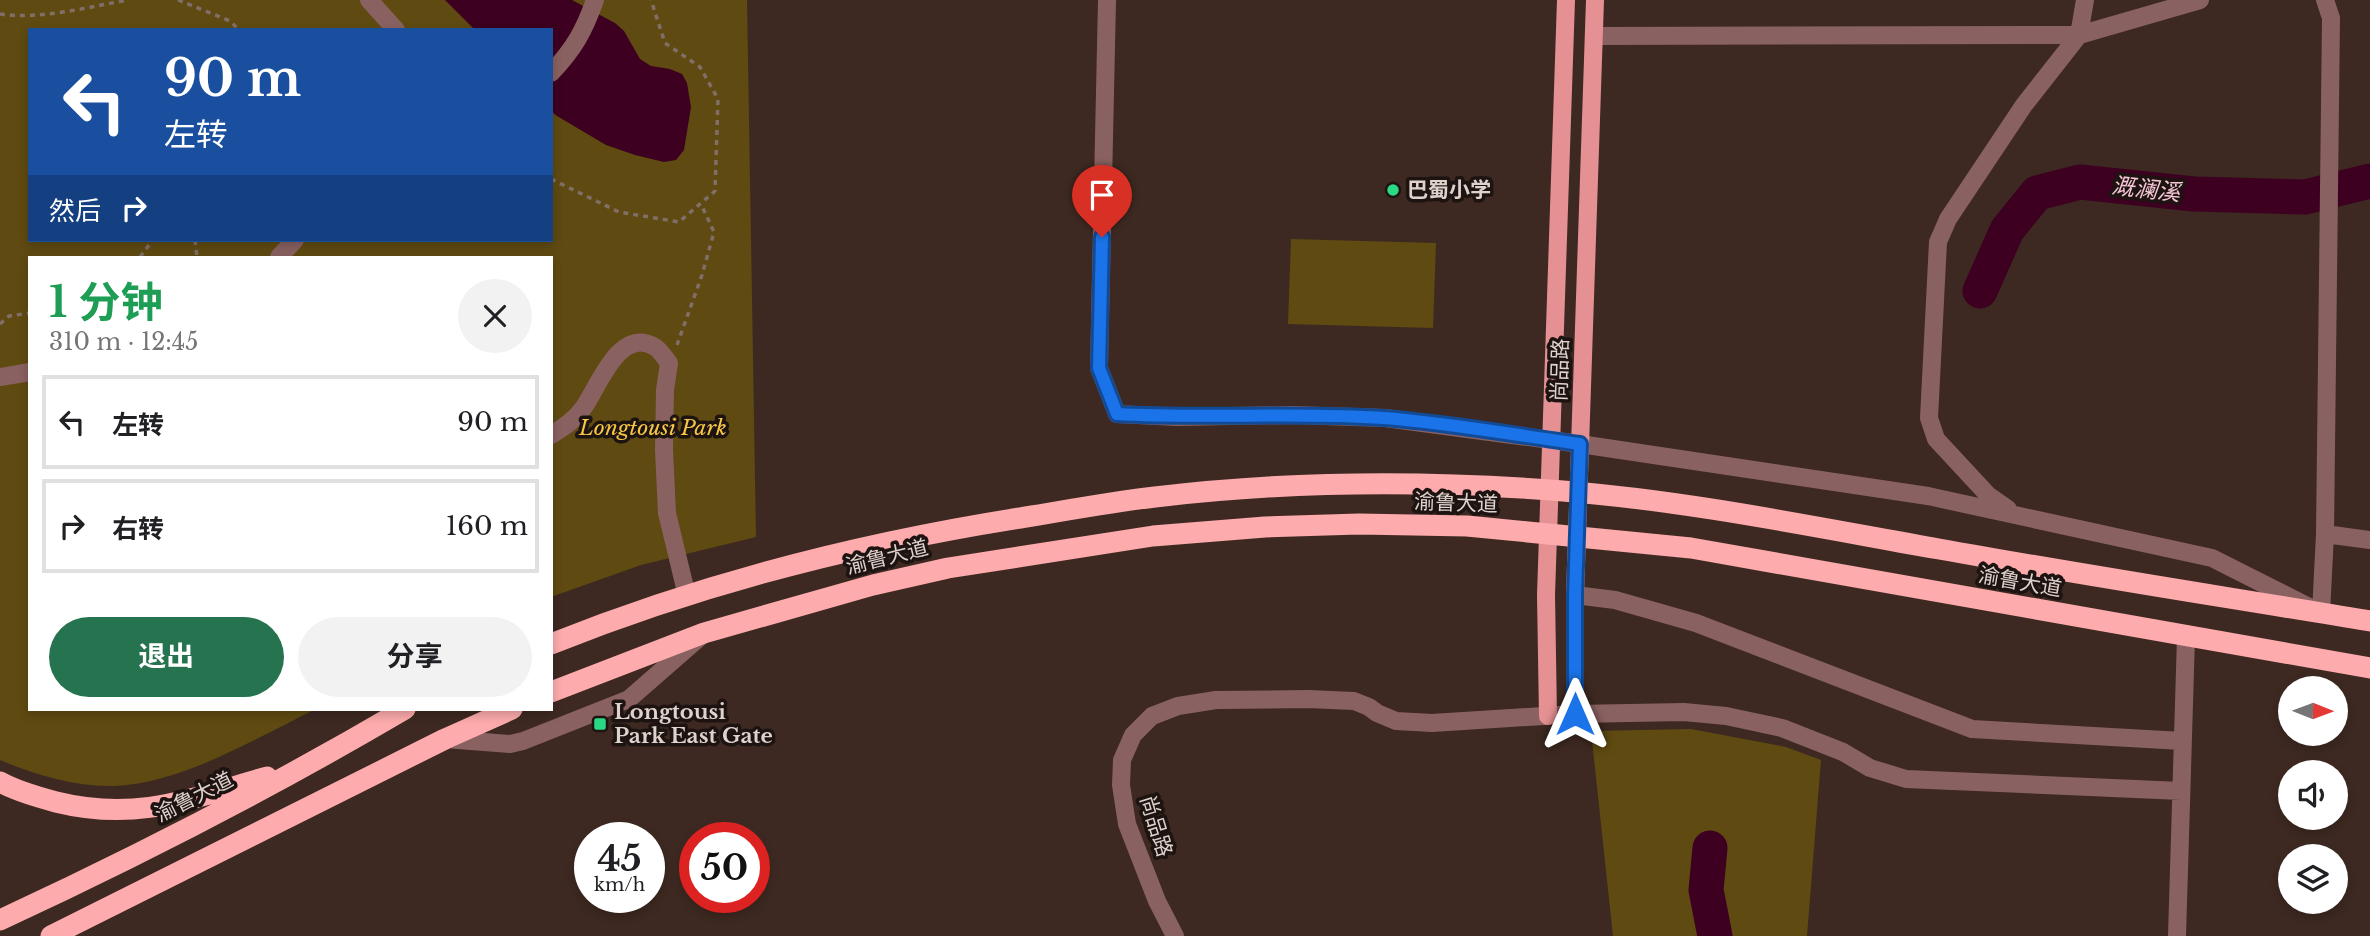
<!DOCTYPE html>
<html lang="zh">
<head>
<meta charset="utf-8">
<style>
  :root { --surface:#fff; --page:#f2f2f2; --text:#202124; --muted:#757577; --line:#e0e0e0; --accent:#25734f }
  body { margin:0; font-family:"Libre Baskerville","Noto Sans SC",serif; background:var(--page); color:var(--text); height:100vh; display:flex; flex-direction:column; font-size:26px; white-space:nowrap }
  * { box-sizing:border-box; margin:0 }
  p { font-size:23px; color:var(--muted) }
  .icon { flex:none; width:38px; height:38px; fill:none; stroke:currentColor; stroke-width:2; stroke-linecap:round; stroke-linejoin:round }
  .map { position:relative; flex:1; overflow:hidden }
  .details { position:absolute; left:28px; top:256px; width:525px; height:455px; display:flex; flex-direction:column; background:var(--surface); border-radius:0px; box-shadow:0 4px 10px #0003 }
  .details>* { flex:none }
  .top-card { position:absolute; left:28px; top:28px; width:525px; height:214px; border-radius:0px; box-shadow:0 4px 10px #0003; background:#1a4fa0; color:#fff; overflow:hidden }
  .needle { width:46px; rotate:91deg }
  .controls { position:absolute; left:2278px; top:676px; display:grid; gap:14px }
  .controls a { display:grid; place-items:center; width:70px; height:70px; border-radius:50%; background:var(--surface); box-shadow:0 4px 10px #0003; font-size:35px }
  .speed { position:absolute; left:574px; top:822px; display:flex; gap:14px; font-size:35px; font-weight:700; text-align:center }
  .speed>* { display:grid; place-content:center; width:91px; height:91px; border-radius:50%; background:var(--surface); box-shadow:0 4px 10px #0003; line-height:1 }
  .speed small { font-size:18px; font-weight:400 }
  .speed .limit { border:10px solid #d22; background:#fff; color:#111 }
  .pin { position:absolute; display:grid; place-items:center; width:60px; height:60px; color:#fff; margin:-72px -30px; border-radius:50% 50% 50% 0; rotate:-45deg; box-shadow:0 0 7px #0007 }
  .pin .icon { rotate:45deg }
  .me { position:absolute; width:77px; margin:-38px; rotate:0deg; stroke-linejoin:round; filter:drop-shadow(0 0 5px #0008) }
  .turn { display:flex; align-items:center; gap:24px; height:147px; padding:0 21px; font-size:32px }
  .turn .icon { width:91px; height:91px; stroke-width:2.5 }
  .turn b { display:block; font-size:49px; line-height:60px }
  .then { display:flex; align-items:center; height:66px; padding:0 21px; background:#0003; gap:14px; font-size:26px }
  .round { display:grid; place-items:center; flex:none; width:74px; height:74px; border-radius:37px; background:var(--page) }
  .overview { display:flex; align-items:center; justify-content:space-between; height:119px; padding:0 21px }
  h1 { font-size:42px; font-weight:700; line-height:52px; color:#1e9e55 }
  .cta { display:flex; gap:14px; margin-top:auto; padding:14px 21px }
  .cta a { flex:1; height:80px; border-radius:42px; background:var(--accent); color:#fff; font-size:28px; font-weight:700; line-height:80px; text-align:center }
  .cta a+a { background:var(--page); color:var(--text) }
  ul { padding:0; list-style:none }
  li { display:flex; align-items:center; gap:21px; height:94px; margin:0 14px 10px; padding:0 7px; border:4px solid var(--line); border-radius:0px }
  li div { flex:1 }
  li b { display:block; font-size:26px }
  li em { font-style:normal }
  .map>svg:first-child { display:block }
  .green { fill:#5f4a11; fill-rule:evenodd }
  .water { fill:#3d0020 }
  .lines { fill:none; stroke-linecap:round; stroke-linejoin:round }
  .river { stroke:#3d0020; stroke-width:35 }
  .path { stroke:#806f68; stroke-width:3.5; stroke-dasharray:5 5; stroke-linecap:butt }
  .minor { stroke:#8a6161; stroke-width:18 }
  .major { stroke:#e59193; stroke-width:18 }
  .highway { stroke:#fdabac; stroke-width:21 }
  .route-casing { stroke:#114b97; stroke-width:18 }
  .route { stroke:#1a73e8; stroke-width:12 }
  .poi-dot { fill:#2bd884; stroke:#1d1411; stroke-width:2.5 }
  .labels { text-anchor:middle; stroke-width:7; stroke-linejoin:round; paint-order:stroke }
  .poi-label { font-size:21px; font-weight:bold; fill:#dfd1cc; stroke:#1d1411; text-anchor:start }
  .street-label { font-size:21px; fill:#dfd1cc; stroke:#1d1411 }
  .park-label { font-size:21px; font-style:italic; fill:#f7c644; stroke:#1d1411 }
  .water-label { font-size:23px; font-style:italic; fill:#f8c6d8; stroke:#1d1411 }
</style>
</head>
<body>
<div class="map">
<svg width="2370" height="936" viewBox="0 0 2370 936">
  <rect width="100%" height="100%" fill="#3d2921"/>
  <path class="green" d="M 0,0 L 747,0 L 756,537 L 641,565 L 551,597 L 551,257 L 30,257 L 30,709 L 316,709 C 256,738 183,783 115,786 C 75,787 36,775 0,760 ZM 30,30 L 551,30 L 551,240 L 30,240 Z
    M 1291,239 L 1436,243 L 1433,328 L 1288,324 Z
    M 1691,729 L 1786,747 L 1821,760 L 1807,936 L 1613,936 L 1591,731 Z"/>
  <path class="water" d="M 445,0 L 572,0 L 615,23 L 624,31 L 640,59 L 651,66 L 670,69 L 682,74 L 687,83 L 691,107 L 684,150 L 676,160 L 664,162 L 635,155 L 606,145 L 557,116 L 551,111 L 551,30 L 475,30 Z"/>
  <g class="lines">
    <path class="river" d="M 1980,291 L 2007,230 L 2037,193 L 2080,182 L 2194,194 L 2305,197 L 2370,181
      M 1710,848 L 1706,890 L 1715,936"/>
    <path class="path" d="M 178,0 L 230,21 L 239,30
      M 0,14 C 39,20 89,7 128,0
      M 551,179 L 619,212 L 679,222 L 715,191 L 718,99 L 700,67 L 665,43 L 651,0
      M 195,240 L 197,257
      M 140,257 L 153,240
      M 0,324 L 9,316 L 30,313
      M 677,345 L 702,275 L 714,232 L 701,204"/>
    <path class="minor" d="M 369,0 L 396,30
      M 1107,0 L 1099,368 L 1117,414 L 1177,417 L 1293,415 L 1385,418 L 1580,444 L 1928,496 L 2212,558 L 2321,613 L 2325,534 L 2331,18 L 2325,0
      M 1594,36 L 2079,35 L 2200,0
      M 551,73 C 574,49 584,31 595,0
      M 279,257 L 295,240
      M 0,377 L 30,372
      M 551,435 C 564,427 575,420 584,407 C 599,386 619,326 655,347 C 660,350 665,358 669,363 L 665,390 L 664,450 L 667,513 L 687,596
      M 2008,509 L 1988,495 L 1936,439 L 1929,418 L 1938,242 L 1948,219 L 2024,105 L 2079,35 L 2085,0
      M 2325,534 L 2370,540
      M 1575,595 L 1615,600 L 1696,623 L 1972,729 L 2182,741
      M 445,739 L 510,744 L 523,741 L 629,699 L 700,637
      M 1175,936 L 1157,901 L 1127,824 L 1121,785 L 1122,760 L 1133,735 L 1152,716 L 1178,706 L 1216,700 L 1308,699 L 1354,701 L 1369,707 L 1377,713 L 1396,721 L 1432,723 L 1575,714 L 1684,712 L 1726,716 L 1782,728 L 1843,752 L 1870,768 L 1906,779 L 2181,791
      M 2177,936 L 2186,637"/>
    <path class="major" d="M 1575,714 L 1575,595 L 1595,0
      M 1548,716 L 1546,595 L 1566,0"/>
    <path class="highway" d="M 551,644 C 703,583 865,542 1026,517 C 1069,510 1112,502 1155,497 C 1289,481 1427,480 1563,491 C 1689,501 1814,527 1939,549 C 2083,575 2226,597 2370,621
      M 551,692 L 704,633 L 873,585 L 948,568 L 1153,536 L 1265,527 L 1359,524 L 1467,526 L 1691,548 L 2370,668
      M 0,782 C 16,791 37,797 56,802 C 137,822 190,799 267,777
      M 0,920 C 138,856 274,786 405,709
      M 51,936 L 445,739 L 512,709"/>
  </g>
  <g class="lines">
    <defs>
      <path id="route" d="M 1102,237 L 1099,368 L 1117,414 C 1206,419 1295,412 1384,418 C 1449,423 1515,435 1580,444 L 1575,595 L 1575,714"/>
    </defs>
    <use href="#route" class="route-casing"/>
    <use href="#route" class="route"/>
  </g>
  <g class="poi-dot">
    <circle cx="1393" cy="190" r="7"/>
    <rect x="593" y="717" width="14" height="14" rx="3.5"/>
  </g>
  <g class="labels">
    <g class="poi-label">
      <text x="1407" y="197">巴蜀小学</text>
      <text x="614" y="719">Longtousi<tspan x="614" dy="24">Park East Gate</tspan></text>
    </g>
    <g class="street-label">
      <text transform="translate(1560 370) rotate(-88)" y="7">尚品路</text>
      <text transform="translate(1456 503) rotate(2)" y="7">渝鲁大道</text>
      <text transform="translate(887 557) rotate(-14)" y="7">渝鲁大道</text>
      <text transform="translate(2020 582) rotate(10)" y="7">渝鲁大道</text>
      <text transform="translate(194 797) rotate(-27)" y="7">渝鲁大道</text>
      <text transform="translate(1156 826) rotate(73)" y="7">尚品路</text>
    </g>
    <g class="park-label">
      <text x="653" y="435">Longtousi Park</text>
    </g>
    <g class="water-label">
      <text transform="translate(2146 189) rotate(6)" y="8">溉澜溪</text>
    </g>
  </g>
</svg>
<div class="controls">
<a><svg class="needle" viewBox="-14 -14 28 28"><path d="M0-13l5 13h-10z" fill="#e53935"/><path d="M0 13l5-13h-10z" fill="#757577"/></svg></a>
<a><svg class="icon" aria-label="sound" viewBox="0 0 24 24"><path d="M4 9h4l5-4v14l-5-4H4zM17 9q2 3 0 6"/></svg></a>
<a><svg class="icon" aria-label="layers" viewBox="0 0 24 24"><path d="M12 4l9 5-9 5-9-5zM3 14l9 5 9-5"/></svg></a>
</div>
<div class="speed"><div>45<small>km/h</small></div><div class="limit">50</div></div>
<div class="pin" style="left:1102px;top:237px;background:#d93025"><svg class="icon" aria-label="arrive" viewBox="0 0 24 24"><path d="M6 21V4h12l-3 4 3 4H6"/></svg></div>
<svg class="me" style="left:1575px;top:714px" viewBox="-20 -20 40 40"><path d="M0-17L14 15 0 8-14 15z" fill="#1a73e8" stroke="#fff" stroke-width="4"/></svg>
<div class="top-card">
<div class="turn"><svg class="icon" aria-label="left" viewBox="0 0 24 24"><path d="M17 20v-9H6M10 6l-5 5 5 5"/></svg><div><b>90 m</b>左转</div></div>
<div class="then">然后<svg class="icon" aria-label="right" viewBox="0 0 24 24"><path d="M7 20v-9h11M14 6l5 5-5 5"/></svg></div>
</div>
<section class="details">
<div class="overview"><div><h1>1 分钟</h1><p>310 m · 12:45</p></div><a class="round"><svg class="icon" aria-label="close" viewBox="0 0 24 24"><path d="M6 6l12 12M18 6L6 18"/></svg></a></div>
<ul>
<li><svg class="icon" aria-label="left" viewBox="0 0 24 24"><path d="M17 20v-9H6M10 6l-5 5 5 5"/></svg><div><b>左转</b></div><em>90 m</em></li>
<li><svg class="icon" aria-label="right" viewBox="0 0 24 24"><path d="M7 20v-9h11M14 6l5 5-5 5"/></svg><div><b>右转</b></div><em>160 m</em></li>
</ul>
<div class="cta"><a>退出</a><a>分享</a></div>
</section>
</div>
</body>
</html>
